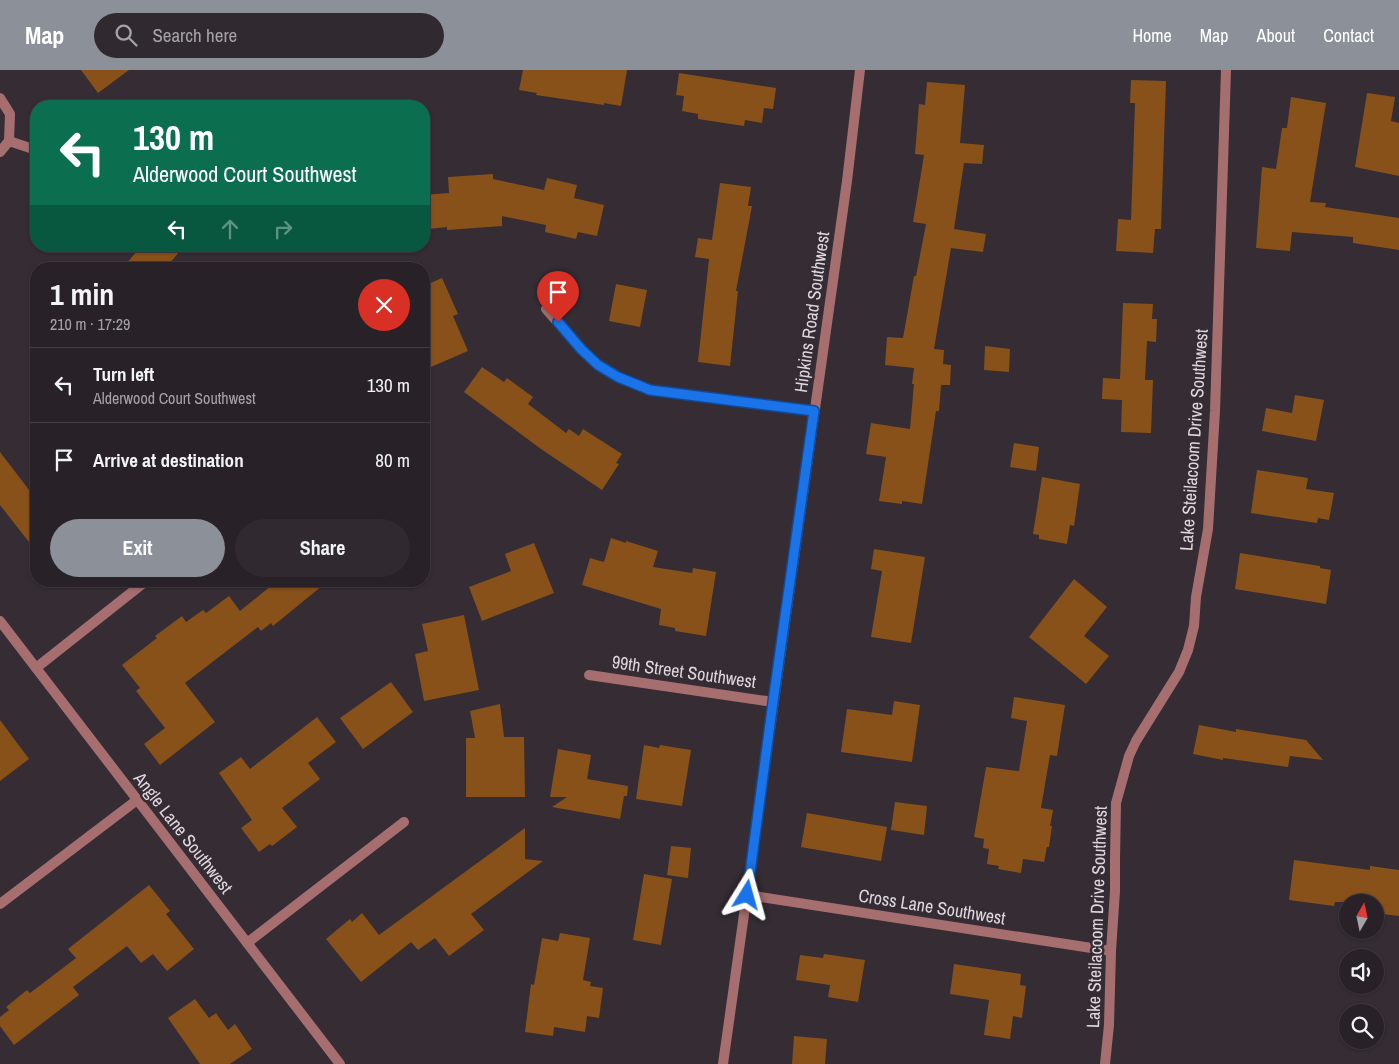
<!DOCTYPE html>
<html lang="en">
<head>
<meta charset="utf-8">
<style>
  :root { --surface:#282127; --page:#30292f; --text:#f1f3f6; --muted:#a5a3a7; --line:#443e44; --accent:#8c9099 }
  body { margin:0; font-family:"Archivo Narrow",sans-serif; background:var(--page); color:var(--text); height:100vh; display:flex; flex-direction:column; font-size:19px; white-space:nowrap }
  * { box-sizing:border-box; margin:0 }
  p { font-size:16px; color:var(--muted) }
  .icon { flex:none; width:28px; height:28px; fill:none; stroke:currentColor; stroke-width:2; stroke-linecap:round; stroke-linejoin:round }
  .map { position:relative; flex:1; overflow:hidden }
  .side { position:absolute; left:30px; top:192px; width:400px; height:325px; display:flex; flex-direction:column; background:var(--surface); border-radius:20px; box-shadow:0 1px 4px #0004,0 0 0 1px var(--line) }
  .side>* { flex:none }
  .top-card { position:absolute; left:30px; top:30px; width:400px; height:152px; border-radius:20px; box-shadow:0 1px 4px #0004,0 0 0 1px var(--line); background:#0b6e4f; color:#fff; overflow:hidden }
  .needle { width:32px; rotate:9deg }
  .buttons { position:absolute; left:1339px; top:824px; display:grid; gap:10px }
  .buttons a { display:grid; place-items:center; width:45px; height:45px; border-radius:50%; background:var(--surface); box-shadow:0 1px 4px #0004,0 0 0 1px var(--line); font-size:25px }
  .pin { position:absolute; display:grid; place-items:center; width:42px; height:42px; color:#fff; margin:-51px -21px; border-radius:50% 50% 50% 0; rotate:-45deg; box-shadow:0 0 5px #0007 }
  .pin .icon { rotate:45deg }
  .me { position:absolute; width:55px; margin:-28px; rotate:8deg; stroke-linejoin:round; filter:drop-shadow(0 0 4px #0008) }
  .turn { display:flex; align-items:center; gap:18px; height:105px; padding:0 20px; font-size:22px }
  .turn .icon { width:65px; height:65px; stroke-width:2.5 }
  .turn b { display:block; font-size:35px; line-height:42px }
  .lanes { display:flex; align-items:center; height:48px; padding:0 20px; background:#0003; justify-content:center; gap:25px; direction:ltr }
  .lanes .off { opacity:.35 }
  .round { display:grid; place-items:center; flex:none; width:52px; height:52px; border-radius:26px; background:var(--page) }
  .headline { display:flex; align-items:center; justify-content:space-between; height:85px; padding:0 20px }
  h1 { font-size:30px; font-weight:700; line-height:38px }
  .primary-button { display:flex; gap:10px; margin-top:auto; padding:10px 20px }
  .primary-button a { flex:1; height:58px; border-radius:30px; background:var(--accent); color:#fff; font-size:20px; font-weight:700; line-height:58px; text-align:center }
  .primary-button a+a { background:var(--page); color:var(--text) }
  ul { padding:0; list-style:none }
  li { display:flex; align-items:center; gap:15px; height:75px; padding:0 20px; border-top:1px solid var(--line) }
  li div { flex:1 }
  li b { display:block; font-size:19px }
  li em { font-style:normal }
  header { display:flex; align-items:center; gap:30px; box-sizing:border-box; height:70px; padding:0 25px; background:var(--accent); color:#fff }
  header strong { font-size:24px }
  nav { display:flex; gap:28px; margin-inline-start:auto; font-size:18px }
  .search { width:350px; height:45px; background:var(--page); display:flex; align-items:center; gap:12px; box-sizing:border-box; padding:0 18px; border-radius:28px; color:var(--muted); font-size:19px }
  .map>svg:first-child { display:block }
  .building { fill:#88511a }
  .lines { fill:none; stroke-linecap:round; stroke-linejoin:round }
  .minor { stroke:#a66e6f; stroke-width:10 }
  .tertiary { stroke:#a66e6f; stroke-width:10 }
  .route-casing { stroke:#114b97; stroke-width:12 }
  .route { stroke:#1a73e8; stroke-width:9 }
  .labels { text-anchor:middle; stroke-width:5; stroke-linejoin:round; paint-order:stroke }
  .street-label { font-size:18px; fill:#ded8de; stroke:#352c34 }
</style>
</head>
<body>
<header>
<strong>Map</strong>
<div class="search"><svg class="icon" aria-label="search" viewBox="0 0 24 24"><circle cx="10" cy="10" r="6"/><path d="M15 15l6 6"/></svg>Search here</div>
<nav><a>Home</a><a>Map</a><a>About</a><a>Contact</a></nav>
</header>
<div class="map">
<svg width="1399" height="994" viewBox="0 0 1399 994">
  <rect width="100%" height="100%" fill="#352c34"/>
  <path class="building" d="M 81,0 L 129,0 L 98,23 Z
    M 523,0 L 627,0 L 621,36 L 604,33 L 604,35 L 536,25 L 537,23 L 519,20 Z
    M 679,3 L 776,18 L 773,39 L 764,38 L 762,53 L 745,50 L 744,56 L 698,49 L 698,44 L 682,41 L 684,26 L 676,25 Z
    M 1131,10 L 1166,11 L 1161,159 L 1155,159 L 1153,183 L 1116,181 L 1118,149 L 1131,150 L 1135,33 L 1130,33 Z
    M 927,12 L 965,15 L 960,73 L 984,75 L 982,94 L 964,93 L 954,159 L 986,164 L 983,182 L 951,178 L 934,279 L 944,280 L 943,294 L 951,295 L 950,315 L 941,315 L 939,341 L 936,341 L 922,434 L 902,431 L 902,434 L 879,431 L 886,387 L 866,384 L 871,353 L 910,359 L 914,314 L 912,314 L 914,298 L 885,295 L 887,267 L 903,268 L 914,206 L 916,206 L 926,154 L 913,152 L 924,85 L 915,84 L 919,34 L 925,35 Z
    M 1367,23 L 1395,27 L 1391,51 L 1399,53 L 1399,106 L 1355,97 Z
    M 1291,27 L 1326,33 L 1310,132 L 1326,133 L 1325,137 L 1399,148 L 1399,180 L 1353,173 L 1353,167 L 1292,162 L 1290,181 L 1256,178 L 1262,97 L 1276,99 L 1282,58 L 1287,58 Z
    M 493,104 L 493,109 L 544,120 L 547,108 L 577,115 L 574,128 L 604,135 L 597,166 L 578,162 L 576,169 L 545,162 L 546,155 L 502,146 L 502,156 L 447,160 L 447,157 L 428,159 L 427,155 L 424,155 L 424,125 L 449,123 L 448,107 Z
    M 720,113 L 751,117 L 748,136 L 752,136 L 736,221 L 738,221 L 730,296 L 698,292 L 709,189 L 695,187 L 698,168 L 712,170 Z
    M 141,176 L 184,176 L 165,199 L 122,199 Z
    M 442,208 L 458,244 L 453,246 L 468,281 L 424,300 L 424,216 Z
    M 616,214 L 647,220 L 640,257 L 609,251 Z
    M 1123,233 L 1153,234 L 1152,249 L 1157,249 L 1156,272 L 1147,271 L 1145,310 L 1153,310 L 1151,363 L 1121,362 L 1122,330 L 1102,329 L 1103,308 L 1120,309 Z
    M 985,276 L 1010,279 L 1009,302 L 984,300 Z
    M 482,297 L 504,312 L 507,308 L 533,327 L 528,334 L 566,363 L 569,359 L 579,366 L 583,359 L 622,384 L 616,393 L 619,394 L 602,420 L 541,379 L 464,322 Z
    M 1295,325 L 1324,330 L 1316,371 L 1262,361 L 1266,338 L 1292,343 Z
    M 1014,373 L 1039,377 L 1036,401 L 1010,397 Z
    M 0,382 L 36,429 L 36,481 L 0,435 Z
    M 1257,400 L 1308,408 L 1306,419 L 1334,423 L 1329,450 L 1318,448 L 1317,453 L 1251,443 Z
    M 1042,407 L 1080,414 L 1074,456 L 1070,455 L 1067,474 L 1039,469 L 1039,465 L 1033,464 Z
    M 611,468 L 626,473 L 626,471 L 658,481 L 653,497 L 692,503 L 693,498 L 716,502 L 706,566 L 675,561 L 675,558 L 659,555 L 661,539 L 582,515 L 590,488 L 604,492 Z
    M 534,473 L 554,523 L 482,551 L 469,517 L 511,501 L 505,484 Z
    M 874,479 L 925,487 L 911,573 L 871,567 L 882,501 L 871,499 Z
    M 1240,483 L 1320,496 L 1320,498 L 1331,500 L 1326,534 L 1235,519 Z
    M 1074,509 L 1107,537 L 1084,566 L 1109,586 L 1086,614 L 1029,567 Z
    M 277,511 L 328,511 L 273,556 L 271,553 L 261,561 L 258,557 L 185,613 L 215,652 L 160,695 L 144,674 L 165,658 L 136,621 L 140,618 L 122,595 L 157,568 L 155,566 L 182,546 L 186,552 L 203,540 L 206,543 L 229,526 L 240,541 Z
    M 464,545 L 479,620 L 424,631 L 415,584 L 428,581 L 422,554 Z
    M 391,612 L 413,642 L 363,679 L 340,648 Z
    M 1014,627 L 1065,635 L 1057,686 L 1050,685 L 1041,738 L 1053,740 L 1050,756 L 1052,756 L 1049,777 L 1047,777 L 1044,792 L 1023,789 L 1021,803 L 998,799 L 999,796 L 987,794 L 989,779 L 983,778 L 984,769 L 974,767 L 986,697 L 1019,701 L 1027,651 L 1011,648 Z
    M 894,631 L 920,635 L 912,692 L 841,682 L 847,639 L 892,645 Z
    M 500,634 L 504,667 L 524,667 L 525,727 L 466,727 L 466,668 L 475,668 L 470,641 Z
    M 317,647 L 336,672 L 308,693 L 320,709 L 282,738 L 297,757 L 272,776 L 270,774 L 259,782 L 241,758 L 252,750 L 219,703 L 241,687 L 250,699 Z
    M 0,650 L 29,689 L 0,711 Z
    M 1199,655 L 1236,662 L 1236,659 L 1306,670 L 1323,690 L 1290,686 L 1288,697 L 1223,688 L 1223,690 L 1193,684 Z
    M 644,675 L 659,678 L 660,675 L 691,680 L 682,736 L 636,729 Z
    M 558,679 L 591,685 L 587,709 L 628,716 L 627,726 L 624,726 L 620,749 L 552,737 L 567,727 L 550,727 Z
    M 895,732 L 927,736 L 924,765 L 891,760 Z
    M 807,743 L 887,757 L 881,791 L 801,777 Z
    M 525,758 L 525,789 L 543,791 L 471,844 L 484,860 L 449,886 L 435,868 L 418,880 L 411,872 L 361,912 L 326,869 L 350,849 L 352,852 L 362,843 L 379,865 Z
    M 671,776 L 691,778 L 688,808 L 667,805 Z
    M 1294,790 L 1370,800 L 1370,796 L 1399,800 L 1399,846 L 1375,843 L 1375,832 L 1335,832 L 1334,836 L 1289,830 Z
    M 644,804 L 672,809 L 661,875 L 633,870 Z
    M 149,815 L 170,841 L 166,844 L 194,879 L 167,901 L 153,884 L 141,893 L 127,876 L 73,917 L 79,925 L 14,975 L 0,956 L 0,947 L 9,940 L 6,937 L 27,920 L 30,923 L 76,888 L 68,879 Z
    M 560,863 L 590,868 L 583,910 L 591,912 L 590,916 L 603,918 L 599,948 L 587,946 L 585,962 L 554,957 L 553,966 L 525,962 L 531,914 L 534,915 L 542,868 L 558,871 Z
    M 824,884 L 865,890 L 858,932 L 828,927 L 830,915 L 796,910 L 800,885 L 823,888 Z
    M 954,894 L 1021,904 L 1020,915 L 1026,916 L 1022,948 L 1013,946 L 1010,969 L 984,965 L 989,930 L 950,924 Z
    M 195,929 L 209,948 L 216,943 L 228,960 L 235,954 L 252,979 L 230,994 L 200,994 L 168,948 Z
    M 794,966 L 827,969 L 825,994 L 792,994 Z"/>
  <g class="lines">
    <path class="minor" d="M 0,28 L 10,44 L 9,71 L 0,82
      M 9,71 L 36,80
      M 546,239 L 581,279 L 598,295 L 618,307 L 650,320 L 815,341
      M 36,598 L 146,511
      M 589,605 L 773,632
      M 747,825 L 1111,881
      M 0,834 L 137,730
      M 247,873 L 404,752
      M 1105,994 L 1109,955 L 1111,881 L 1115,821 L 1115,789 L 1116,733 L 1129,686 L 1136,671 L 1179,602 L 1188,580 L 1194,556 L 1196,527 L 1208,459 L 1215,341 L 1226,0"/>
    <path class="tertiary" d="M 0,551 L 340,994
      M 723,994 L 847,111 L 860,0"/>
  </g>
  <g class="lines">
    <defs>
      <path id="route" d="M 558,252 L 581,279 L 598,295 L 618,307 L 650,320 L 814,341 L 773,632 L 747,825"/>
    </defs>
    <use href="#route" class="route-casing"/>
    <use href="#route" class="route"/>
  </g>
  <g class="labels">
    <g class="street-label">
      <text transform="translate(812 242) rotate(-82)" y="6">Hipkins Road Southwest</text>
      <text transform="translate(1194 370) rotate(-86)" y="6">Lake Steilacoom Drive Southwest</text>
      <text transform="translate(684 602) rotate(8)" y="6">99th Street Southwest</text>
      <text transform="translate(183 763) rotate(52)" y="6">Angle Lane Southwest</text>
      <text transform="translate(932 837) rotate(9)" y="6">Cross Lane Southwest</text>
      <text transform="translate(1097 847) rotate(-88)" y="6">Lake Steilacoom Drive Southwest</text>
    </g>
  </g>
</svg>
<div class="buttons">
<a><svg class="needle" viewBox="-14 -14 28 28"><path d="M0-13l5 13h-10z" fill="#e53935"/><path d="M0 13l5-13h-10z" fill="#a5a3a7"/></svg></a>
<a><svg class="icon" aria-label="sound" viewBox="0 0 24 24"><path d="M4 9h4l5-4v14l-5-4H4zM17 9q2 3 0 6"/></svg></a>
<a><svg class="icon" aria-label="search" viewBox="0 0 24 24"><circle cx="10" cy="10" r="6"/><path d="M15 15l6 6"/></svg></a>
</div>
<div class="pin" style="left:558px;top:252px;background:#d93025"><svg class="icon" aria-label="arrive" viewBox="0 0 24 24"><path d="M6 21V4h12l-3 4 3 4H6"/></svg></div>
<svg class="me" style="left:747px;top:825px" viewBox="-20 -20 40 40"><path d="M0-17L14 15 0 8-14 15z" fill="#1a73e8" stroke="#fff" stroke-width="4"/></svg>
<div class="top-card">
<div class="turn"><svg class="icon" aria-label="left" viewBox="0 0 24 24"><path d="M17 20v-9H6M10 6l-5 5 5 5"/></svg><div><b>130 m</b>Alderwood Court Southwest</div></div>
<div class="lanes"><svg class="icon" aria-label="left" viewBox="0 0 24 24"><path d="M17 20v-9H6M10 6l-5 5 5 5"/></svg><svg class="icon off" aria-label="ahead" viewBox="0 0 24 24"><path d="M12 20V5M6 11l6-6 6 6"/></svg><svg class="icon off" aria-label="right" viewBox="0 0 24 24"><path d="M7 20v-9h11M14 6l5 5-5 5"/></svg></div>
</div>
<section class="side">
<div class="headline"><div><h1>1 min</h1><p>210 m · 17:29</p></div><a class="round" style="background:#d93025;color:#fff"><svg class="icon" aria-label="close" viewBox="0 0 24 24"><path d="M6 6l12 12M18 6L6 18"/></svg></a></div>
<ul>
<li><svg class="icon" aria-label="left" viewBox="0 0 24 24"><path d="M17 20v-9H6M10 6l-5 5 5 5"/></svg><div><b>Turn left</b><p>Alderwood Court Southwest</p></div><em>130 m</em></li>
<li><svg class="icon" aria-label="arrive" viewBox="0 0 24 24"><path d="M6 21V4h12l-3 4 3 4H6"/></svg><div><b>Arrive at destination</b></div><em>80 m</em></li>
</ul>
<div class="primary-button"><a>Exit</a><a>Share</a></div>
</section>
</div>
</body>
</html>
